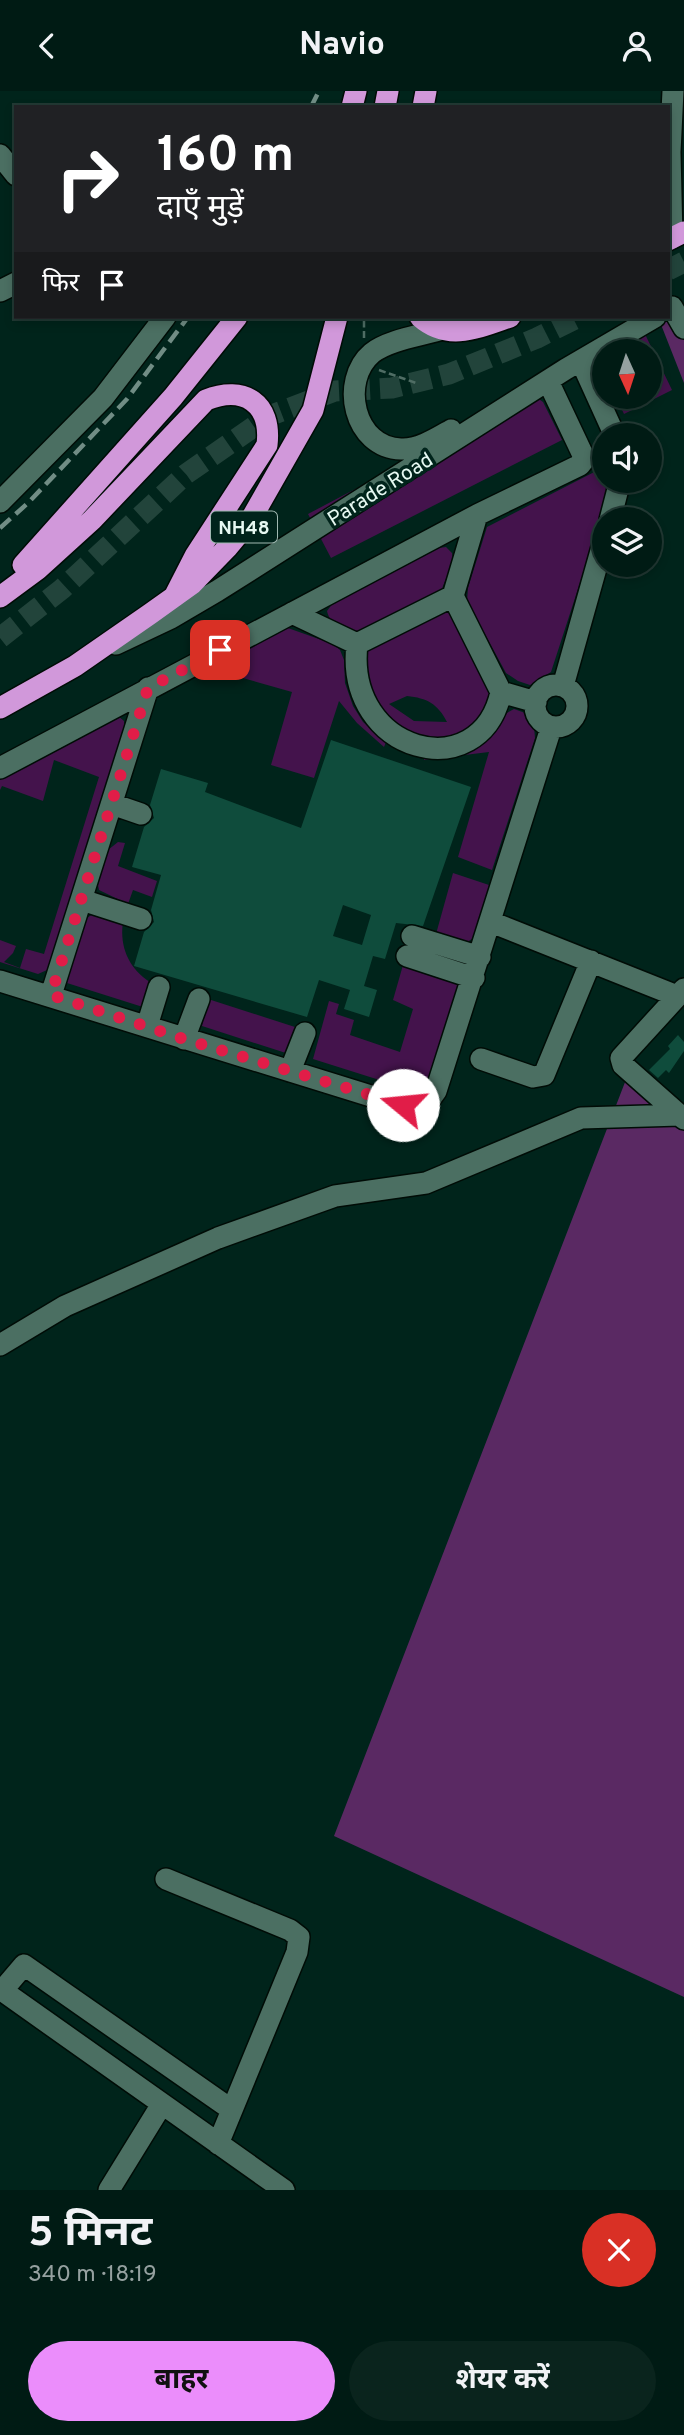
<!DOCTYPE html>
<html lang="hi">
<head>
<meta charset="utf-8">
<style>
  :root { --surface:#001b14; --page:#0a241d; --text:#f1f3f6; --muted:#95a1a0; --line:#223934; --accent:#eb8dfb }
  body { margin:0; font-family:Overpass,"Noto Sans Devanagari",sans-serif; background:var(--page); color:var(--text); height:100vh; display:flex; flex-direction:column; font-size:26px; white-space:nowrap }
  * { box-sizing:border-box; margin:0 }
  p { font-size:23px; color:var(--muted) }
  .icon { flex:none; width:38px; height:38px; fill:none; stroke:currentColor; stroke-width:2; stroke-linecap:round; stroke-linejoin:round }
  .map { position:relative; height:2099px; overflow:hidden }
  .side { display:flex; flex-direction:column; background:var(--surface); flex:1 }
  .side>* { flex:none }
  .banner { position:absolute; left:14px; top:14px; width:656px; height:214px; border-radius:0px; box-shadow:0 4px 10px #0003,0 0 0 2px var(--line); background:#202124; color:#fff; overflow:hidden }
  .needle { width:46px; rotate:177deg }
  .controls { position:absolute; left:592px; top:248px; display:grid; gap:14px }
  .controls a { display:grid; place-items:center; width:70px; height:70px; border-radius:50%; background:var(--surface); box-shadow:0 4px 10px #0003,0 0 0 2px var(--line); font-size:35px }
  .pin { position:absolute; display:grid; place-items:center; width:60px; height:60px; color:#fff; margin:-30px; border-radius:14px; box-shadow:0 4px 10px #0006 }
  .me { position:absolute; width:77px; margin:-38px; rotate:287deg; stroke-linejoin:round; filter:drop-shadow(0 0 5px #0008) }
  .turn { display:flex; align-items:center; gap:24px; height:147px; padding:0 28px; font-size:32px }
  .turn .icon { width:91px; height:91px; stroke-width:2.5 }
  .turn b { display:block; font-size:49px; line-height:60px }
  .then { display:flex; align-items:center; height:66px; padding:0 28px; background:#0003; gap:14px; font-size:26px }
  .round { display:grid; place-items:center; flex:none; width:74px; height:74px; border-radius:37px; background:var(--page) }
  .head { display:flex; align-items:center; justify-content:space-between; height:119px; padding:0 28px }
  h1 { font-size:42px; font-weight:700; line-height:52px }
  .cta { display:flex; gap:14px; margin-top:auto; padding:14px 28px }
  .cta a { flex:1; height:80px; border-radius:42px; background:var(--accent); color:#111; font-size:28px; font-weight:700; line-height:80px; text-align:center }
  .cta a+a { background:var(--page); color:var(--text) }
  header { display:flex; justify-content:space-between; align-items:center; height:91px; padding:0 28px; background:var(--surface); font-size:32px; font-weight:700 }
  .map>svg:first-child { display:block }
  .green { fill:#44134c; fill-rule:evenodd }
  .forest { fill:#5a2963 }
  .building { fill:#0f4c3c; fill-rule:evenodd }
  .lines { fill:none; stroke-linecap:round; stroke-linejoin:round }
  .minor-tunnel { stroke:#22443b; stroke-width:21; stroke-dasharray:21 10; stroke-linecap:butt }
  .minor-casing { stroke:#000c06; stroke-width:24 }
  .highway-casing { stroke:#000c06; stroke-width:24 }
  .path { stroke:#4f6d64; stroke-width:2.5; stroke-dasharray:7 3.5; stroke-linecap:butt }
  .minor { stroke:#4b6f62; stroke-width:21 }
  .highway { stroke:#d198da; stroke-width:21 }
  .rail { stroke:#718d85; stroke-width:4.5; stroke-dasharray:14 7; stroke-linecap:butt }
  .route { stroke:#e11d48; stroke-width:12; stroke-dasharray:0 21.6 }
  .labels { text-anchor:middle; stroke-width:7; stroke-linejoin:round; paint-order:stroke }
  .shield { fill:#00241b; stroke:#a1b9b2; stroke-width:2 }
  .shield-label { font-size:19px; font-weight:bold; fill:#e6f9f2 }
  .street-label { font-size:21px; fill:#e6f9f2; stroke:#00241b }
</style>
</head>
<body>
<header><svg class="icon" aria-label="back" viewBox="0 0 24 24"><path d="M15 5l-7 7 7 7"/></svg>Navio<svg class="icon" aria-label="person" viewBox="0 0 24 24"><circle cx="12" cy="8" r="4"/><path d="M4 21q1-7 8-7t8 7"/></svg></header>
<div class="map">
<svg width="684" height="2099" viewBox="0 0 684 2099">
  <rect width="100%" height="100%" fill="#00241b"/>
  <path class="green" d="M 644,241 L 672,299 L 624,323 L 616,306 L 649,306 L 649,261 L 609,261 Z
    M 533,304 L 543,311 L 562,349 L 331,467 L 308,423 Z
    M 604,376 L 604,390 L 613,390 L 551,581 L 530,594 L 518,590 L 506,582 L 467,510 L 468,497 L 487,436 Z
    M 446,456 L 452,462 L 453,470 L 441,500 L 360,541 C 347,537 330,536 327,520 L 333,512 L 439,457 Z
    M 443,520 L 452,522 L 493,600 C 488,621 469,646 445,647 C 432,648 418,644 406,643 L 367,601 L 365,560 ZM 407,605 C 427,607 438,613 447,631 L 414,630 L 389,613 Z
    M 285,536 L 333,553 L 340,559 L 344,569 L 345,592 L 353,615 L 363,631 L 386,651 L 384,656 L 357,632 L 339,610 L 314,687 L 271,674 L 292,601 L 236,585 L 227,566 Z
    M 514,618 L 528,623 L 534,636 L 535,647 L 492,779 L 458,766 L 489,661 L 424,669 L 424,663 L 499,633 L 505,623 Z
    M 118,625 L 124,630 L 124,636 L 47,879 L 38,883 L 0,871 L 0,849 L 16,855 L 13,862 L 4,871 L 20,877 L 26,858 L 44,863 L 99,686 L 54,669 L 43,710 L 2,695 L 0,699 L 0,687 Z
    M 118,751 L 125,752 L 118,775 L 157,790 L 152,806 L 133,799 L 128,813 L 99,799 L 98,794 L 108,759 Z
    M 453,782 L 489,794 L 477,845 L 467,851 L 436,843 Z
    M 94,822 L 123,831 C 119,857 130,880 153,893 L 146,917 L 67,892 L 83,830 Z
    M 403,874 C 424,879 454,880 462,903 L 428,994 L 411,999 L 313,968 L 329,910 L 339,913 L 336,923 L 354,929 L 350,944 L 400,961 L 413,918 L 393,909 Z
    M 208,908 L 295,936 L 289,963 L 202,935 Z"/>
  <path class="forest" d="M 684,221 L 684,292 L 660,231 Z
    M 627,986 L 684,1040 L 684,1906 L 334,1745 Z"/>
  <path class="building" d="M 331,649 L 471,696 L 423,835 L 396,832 L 385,868 L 373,865 L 364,895 L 377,899 L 369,926 L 344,918 L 350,899 L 319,889 L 307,926 L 134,875 L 144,841 L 154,831 L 151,819 L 161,784 L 132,776 L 144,736 L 154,727 L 150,714 L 161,678 L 208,692 L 205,701 L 301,737 ZM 343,814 L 371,824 L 362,854 L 333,845 Z
    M 678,944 L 684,951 L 684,960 L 669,982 L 666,979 L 658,987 L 649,979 L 670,958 L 668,955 Z"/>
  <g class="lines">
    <path class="minor-tunnel" d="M 668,179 L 684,171
      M 0,547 L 62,498 L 186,383 L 269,325 L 335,300 L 392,297 L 449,283 L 537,247 L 579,226"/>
    <defs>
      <path id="minor" d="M 0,64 L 16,84
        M 672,147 L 670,61 L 673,0
        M 0,200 L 16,192
        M 672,216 L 684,237
        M 439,239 C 419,245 389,249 372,262 C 339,290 354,357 401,358 C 418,359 437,347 451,339
        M 581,270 L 615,345
        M 0,411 L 103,307 L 165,226
        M 610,429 L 620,390
        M 453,505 L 477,424
        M 292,522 L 357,553
        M 116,553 L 171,527 L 217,500 L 566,278 L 655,226
        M535 615a21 21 0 1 1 42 0a21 21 0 1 1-42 0Z
        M 563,595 L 604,449
        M 501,601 C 481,697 344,663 357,553 L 453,505 L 501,601 L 536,611
        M 0,677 L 477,424 L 580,374 L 583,370 L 582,362 L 548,290
        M 112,713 L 141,723
        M 82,809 L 141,828
        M 491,831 L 677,905
        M 412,845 L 480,866
        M 407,865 L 474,887
        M 0,890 L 403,1015 C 419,1015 427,1014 436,1000 L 551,637
        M 684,898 L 621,967 L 623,974 L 684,1028
        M 51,904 L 148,597
        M 147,935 L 159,896
        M 184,948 L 199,908
        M 481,968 L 533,986 L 544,984 L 591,870
        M 290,980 L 305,942
        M 0,1254 L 65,1215 L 218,1147 L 335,1105 L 426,1092 L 581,1027 L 680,1024
        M 166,1788 L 290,1839 L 299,1846 L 297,1861 L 218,2053
        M 0,1898 L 284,2099
        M 2,1900 L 24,1874 L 232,2019
        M 109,2099 L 162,2013"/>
      <path id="highway" d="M 352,16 L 356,0
        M 385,16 L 388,0
        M 423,16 L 426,0
        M 668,149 L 684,141
        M 420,226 C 448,251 478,237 510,226
        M 23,474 L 173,306 L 237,226
        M 0,506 L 38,478 L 92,429 L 206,309 C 244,294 272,312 267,354 L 195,465 L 174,506
        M 0,617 L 75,575 L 150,523 L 192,493 L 227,457 L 251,428 L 313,319 L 337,226"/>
    </defs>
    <use href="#minor" class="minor-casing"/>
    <use href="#highway" class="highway-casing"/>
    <path class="path" d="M 364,247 L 364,226
      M 379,279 L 416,292"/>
    <use href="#minor" class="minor"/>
    <use href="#highway" class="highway"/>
    <path class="rail" d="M 311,16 L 319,0
      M 0,437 L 28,412 L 127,308 L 188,226"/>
  </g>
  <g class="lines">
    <path class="route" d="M 220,559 L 148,597 L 51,904 L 184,948 L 403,1014"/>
  </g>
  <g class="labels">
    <rect class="shield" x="211" y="420.5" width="66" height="31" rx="5"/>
    <g class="shield-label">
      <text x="244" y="443">NH48</text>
    </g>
    <g class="street-label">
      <text transform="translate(380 398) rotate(-32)" y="7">Parade Road</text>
    </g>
  </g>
</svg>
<div class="controls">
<a><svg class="needle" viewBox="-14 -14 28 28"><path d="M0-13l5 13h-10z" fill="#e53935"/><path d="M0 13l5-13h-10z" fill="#95a1a0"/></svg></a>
<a><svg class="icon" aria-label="sound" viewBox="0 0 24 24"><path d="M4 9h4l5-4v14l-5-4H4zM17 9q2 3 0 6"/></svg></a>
<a><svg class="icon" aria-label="layers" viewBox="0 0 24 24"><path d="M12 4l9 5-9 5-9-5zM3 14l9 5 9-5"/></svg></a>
</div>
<div class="pin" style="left:220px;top:559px;background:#d93025"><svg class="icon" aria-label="arrive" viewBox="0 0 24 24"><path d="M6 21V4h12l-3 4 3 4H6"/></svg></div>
<svg class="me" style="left:403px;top:1014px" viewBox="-20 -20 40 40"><circle r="19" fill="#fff"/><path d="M0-13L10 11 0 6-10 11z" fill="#e11d48"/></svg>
<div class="banner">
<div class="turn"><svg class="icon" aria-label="right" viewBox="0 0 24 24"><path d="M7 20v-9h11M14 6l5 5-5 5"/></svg><div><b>160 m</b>दाएँ मुड़ें</div></div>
<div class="then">फिर<svg class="icon" aria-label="arrive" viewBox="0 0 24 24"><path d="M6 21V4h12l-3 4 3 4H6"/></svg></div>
</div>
</div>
<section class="side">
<div class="head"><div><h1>5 मिनट</h1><p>340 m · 18:19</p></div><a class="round" style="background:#d93025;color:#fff"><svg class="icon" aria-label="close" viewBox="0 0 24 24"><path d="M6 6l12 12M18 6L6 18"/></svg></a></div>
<div class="cta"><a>बाहर</a><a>शेयर करें</a></div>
</section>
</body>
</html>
